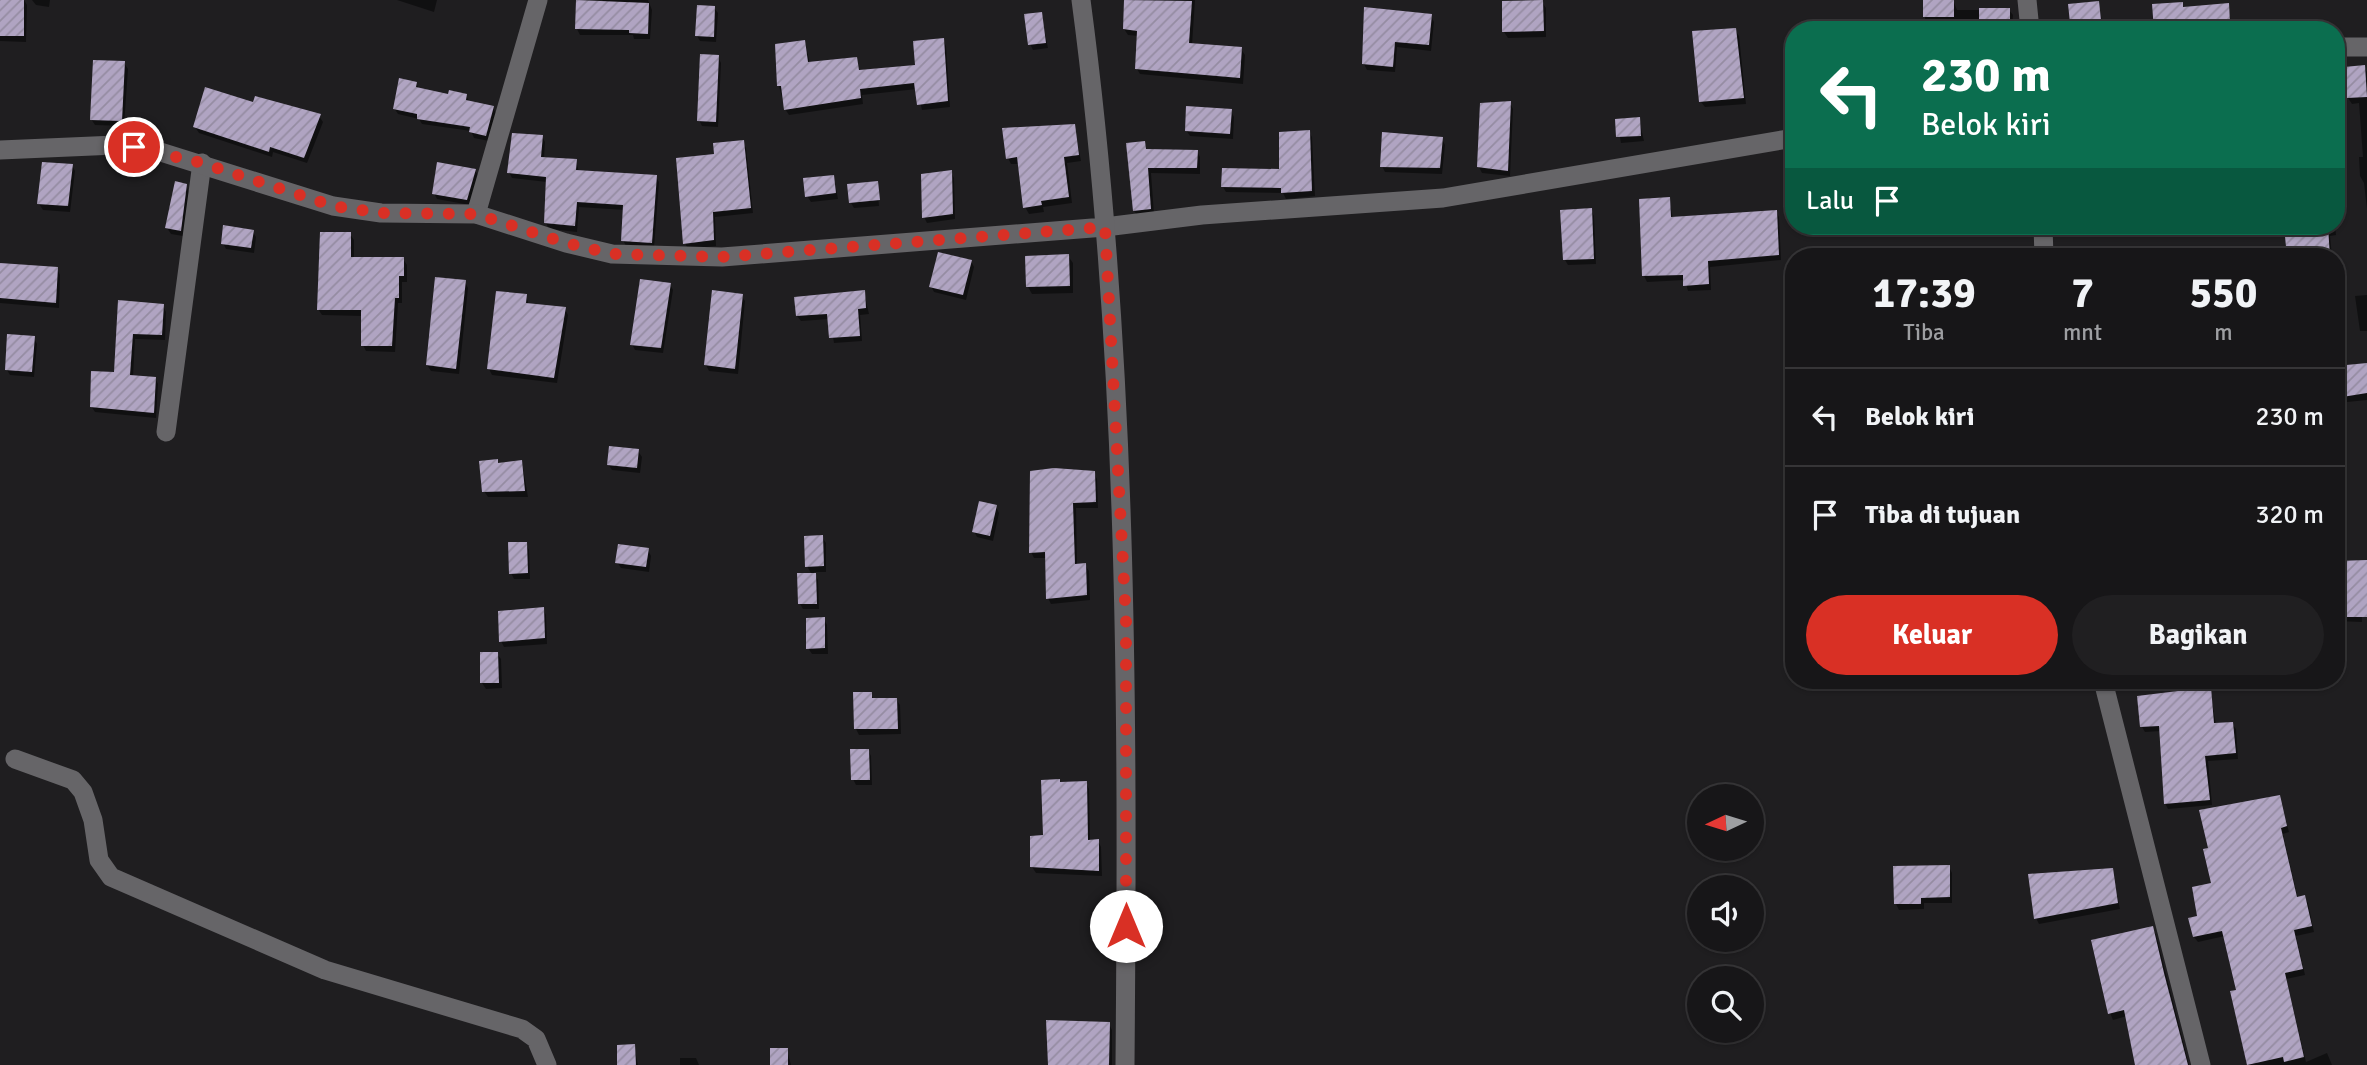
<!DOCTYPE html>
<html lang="id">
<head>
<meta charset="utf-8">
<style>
  :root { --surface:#171618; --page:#201f21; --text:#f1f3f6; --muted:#9e9fa2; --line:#363537; --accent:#d93025 }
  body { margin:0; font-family:Signika,sans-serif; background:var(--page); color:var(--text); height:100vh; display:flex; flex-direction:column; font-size:26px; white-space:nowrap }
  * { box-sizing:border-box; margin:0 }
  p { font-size:23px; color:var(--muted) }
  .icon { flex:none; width:38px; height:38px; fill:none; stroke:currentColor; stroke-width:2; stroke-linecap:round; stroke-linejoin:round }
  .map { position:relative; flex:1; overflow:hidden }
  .panel { position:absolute; left:1785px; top:248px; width:560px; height:441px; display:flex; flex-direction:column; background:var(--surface); border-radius:28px; box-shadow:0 2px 5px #0004,0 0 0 2px var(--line) }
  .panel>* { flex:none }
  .banner { position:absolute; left:1785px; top:21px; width:560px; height:214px; border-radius:28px; box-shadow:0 2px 5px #0004,0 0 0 2px var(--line); background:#0b6e4f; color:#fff; overflow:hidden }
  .needle { width:46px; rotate:266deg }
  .fabs { position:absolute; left:1687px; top:784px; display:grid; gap:14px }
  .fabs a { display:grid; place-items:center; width:77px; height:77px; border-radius:50%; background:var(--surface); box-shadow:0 2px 5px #0004,0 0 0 2px var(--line); font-size:35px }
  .pin { position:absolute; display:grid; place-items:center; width:60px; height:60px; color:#fff; margin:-30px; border:4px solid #fff; border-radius:50%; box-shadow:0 2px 7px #0007 }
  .me { position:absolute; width:77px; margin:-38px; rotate:0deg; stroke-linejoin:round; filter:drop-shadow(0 0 5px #0008) }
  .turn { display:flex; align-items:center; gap:24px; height:147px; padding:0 21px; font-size:32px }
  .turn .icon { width:91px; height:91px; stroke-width:2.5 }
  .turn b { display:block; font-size:49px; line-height:60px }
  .then { display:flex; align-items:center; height:66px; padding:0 21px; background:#0003; gap:14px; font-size:26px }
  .eta { display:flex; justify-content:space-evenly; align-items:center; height:119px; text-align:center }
  .eta b { font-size:42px; font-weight:800; line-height:49px }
  .cta { display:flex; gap:14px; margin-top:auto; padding:14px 21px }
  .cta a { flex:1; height:80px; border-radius:42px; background:var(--accent); color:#fff; font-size:28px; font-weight:800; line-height:80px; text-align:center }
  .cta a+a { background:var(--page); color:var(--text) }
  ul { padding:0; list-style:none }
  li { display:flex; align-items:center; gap:21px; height:98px; padding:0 21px; border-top:2px solid var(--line) }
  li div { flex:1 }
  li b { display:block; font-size:26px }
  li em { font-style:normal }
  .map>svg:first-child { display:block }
  .shadow { fill:#0007 }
  .building { fill:url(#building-hatch) }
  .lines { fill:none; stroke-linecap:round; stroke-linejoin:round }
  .minor { stroke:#666568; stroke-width:19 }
  .tertiary { stroke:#666568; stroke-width:19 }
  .route { stroke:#d93025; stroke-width:12; stroke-dasharray:0 21.6 }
</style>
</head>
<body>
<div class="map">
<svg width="2367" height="1065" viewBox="0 0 2367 1065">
  <defs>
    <pattern id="building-hatch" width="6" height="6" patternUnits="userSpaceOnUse" patternTransform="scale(1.75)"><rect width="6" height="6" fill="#b0a4c2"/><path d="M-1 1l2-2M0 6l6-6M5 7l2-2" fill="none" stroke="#958ca2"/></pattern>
  </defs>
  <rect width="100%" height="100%" fill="#1f1e20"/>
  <path class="shadow" d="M 0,0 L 24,0 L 27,5 L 26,42 L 0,41 Z
    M 32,0 L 50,0 L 49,7 L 36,5 Z
    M 397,0 L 437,0 L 434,12 Z
    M 603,0 L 648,0 L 652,10 L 650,39 L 634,39 L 633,35 L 580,35 L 577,29 Z
    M 1126,0 L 1195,0 L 1192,45 L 1241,49 L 1245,55 L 1243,84 L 1140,74 L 1137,69 L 1139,36 L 1128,35 L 1124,29 Z
    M 1925,0 L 1953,0 L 1957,10 L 2009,10 L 2013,15 L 2012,30 L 1925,30 Z
    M 1542,2 L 1546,8 L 1546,37 L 1508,38 L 1504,32 Z
    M 2098,3 L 2103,25 L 2099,26 L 2099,30 L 2072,30 L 2070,5 Z
    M 2182,4 L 2184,8 L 2228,5 L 2232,30 L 2154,30 L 2153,6 Z
    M 714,8 L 718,13 L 716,42 L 700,41 L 697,36 Z
    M 1041,14 L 1048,48 L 1033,50 L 1030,44 Z
    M 1431,16 L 1434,22 L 1431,51 L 1397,47 L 1395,72 L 1367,70 L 1364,64 Z
    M 1735,30 L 1739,36 L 1746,104 L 1705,107 L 1701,102 Z
    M 943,40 L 946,46 L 950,107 L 922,110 L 917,89 L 862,95 L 863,104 L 789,115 L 785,109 L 779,86 L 805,42 L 810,64 L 856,59 L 860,72 L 917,66 Z
    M 718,57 L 721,63 L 718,127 L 702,126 L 699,120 Z
    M 124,63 L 128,69 L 124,126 L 95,125 L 91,119 Z
    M 2364,67 L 2367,72 L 2367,209 L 2364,183 L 2360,176 L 2359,157 L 2363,157 L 2359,103 L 2352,104 L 2348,98 Z
    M 416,83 L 419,89 L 450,96 L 466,96 L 470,102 L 492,107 L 496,113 L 489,141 L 474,138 L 471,131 L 422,124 L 419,119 L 398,114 L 394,108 Z
    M 1510,103 L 1513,109 L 1510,176 L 1482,173 L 1479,167 Z
    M 254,104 L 319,116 L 323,122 L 307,163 L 273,152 L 272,157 L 199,133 L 195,127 Z
    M 1231,111 L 1234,117 L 1233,139 L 1190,136 L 1186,130 Z
    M 1639,119 L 1644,141 L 1621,143 L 1617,120 Z
    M 1074,126 L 1081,161 L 1067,163 L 1072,203 L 1043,207 L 1044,212 L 1029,214 L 1025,207 L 1019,164 L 1011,164 L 1008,158 Z
    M 1309,132 L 1312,137 L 1315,196 L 1286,199 L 1283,193 L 1226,192 L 1223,187 L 1281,171 Z
    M 542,136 L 545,142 L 544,158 L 576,161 L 579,172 L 656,177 L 659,182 L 654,248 L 626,246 L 623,240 L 625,210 L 579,207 L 577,232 L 549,229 L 546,223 L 547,182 L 512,178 L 509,172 Z
    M 1442,139 L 1445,145 L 1442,174 L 1385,172 L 1382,166 Z
    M 743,142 L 746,148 L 753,213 L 715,217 L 716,246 L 688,249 L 685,243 L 716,156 Z
    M 1144,143 L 1147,150 L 1197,151 L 1200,157 L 1200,174 L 1151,173 L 1154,214 L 1138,216 L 1134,211 Z
    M 72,165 L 75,171 L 70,212 L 43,210 L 39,204 Z
    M 475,171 L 479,176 L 470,205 L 437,199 L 434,193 Z
    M 951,172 L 954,178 L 955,219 L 927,223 L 924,217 Z
    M 834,177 L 838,199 L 811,202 L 807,196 Z
    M 877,183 L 879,206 L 854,208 L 851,203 Z
    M 186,186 L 189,192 L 183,236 L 171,234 L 167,228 Z
    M 1669,199 L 1673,219 L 1776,211 L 1779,217 L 1781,260 L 1710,267 L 1711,290 L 1688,291 L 1685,280 L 1647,282 L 1644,276 L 1641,201 Z
    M 1789,201 L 1794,201 L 1794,223 L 1790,217 Z
    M 1591,210 L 1594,216 L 1596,264 L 1568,265 L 1565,260 Z
    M 2286,226 L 2335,226 L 2336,235 L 2330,236 L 2332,257 L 2279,257 L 2288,255 Z
    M 253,232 L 256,237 L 254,253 L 226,249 L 223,243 Z
    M 350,234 L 354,240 L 354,259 L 403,259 L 407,265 L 407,282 L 402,282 L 402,303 L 398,303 L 395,352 L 366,351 L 363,345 L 363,316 L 322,315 L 318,309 Z
    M 1068,256 L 1073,263 L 1073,293 L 1032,294 L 1028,287 Z
    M 971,261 L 974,267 L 966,300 L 934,292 L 931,286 Z
    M 0,264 L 57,269 L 60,275 L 59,308 L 0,303 Z
    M 465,282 L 468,288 L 459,374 L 431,371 L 427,365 Z
    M 670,284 L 673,290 L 663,353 L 635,350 L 632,344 Z
    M 864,292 L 869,314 L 860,315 L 862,341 L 834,343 L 830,319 L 801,321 L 797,316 Z
    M 741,295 L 745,301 L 738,374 L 709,371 L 706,365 Z
    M 2367,295 L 2367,331 L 2360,331 L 2355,296 Z
    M 526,296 L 529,305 L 565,309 L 568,315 L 557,383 L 492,375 L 489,369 Z
    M 120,302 L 163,306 L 166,312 L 165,340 L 135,339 L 133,377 L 155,378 L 158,384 L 156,418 L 95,412 L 91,406 L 115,373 Z
    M 34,338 L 37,344 L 34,377 L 10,375 L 7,370 Z
    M 2367,364 L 2367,400 L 2337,403 L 2336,367 Z
    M 638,451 L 642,457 L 640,473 L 612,470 L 608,464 Z
    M 497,460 L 499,465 L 522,462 L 528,497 L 488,497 L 484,491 Z
    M 1094,473 L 1097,479 L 1098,508 L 1076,508 L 1077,565 L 1085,565 L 1089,571 L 1090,600 L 1051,604 L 1048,598 L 1047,558 L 1034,558 L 1031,552 Z
    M 996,507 L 999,513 L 993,541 L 977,537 L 974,531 Z
    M 822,537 L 826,543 L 826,572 L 814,572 L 818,580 L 819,609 L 803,609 L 800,604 L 812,575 L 807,566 Z
    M 526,544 L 529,550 L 530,579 L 514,579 L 511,573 Z
    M 648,550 L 651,556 L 649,572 L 621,568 L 617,562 Z
    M 2367,562 L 2367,596 L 2361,597 L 2362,622 L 2336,621 L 2336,563 Z
    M 543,609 L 546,615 L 547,644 L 504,647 L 501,641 Z
    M 824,619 L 827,625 L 828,654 L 812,654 L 808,648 Z
    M 497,654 L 501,659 L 502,688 L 486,689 L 482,683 Z
    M 2210,689 L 2216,725 L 2232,724 L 2236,729 L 2238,759 L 2208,761 L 2212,805 L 2168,809 L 2165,803 L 2161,731 L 2145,732 L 2142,727 Z
    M 871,694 L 874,700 L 896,699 L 900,705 L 901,734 L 859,735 L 856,729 Z
    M 868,750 L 871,756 L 872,785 L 856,785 L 853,779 Z
    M 1043,781 L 1086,783 L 1089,789 L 1090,841 L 1098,841 L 1101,847 L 1102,876 L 1036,873 L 1032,867 L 1045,837 Z
    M 2279,797 L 2289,832 L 2283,834 L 2298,899 L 2304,897 L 2308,903 L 2314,932 L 2296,936 L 2305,975 L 2286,979 L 2306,1062 L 2327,1053 L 2332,1065 L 2249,1065 L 2232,992 L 2238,991 L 2225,936 L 2198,942 L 2194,937 L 2213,884 Z
    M 1949,867 L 1952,873 L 1952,903 L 1924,903 L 1924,909 L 1899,910 L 1896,904 Z
    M 2112,870 L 2120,909 L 2039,924 L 2036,918 Z
    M 2152,928 L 2156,935 L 2189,1065 L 2138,1065 L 2127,1016 L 2113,1020 L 2110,1013 Z
    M 1109,1024 L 1112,1030 L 1112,1065 L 1049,1065 Z
    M 634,1046 L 638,1065 L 619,1065 Z
    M 787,1050 L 791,1065 L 772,1065 Z
    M 680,1058 L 696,1058 L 699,1065 L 680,1065 Z"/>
  <path class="building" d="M 0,0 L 24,0 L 24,36 L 0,36 Z
    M 576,0 L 649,3 L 648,34 L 629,33 L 629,30 L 575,29 Z
    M 1124,0 L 1192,1 L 1189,43 L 1242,47 L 1240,78 L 1135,69 L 1137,31 L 1123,29 Z
    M 1543,0 L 1544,31 L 1502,32 L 1502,1 Z
    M 1923,0 L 1954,0 L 1954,17 L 1923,17 Z
    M 2099,1 L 2101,20 L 2070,23 L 2068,4 Z
    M 2183,2 L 2183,7 L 2229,3 L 2230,22 L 2182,25 L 2182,30 L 2154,30 L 2152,4 Z
    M 697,5 L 715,6 L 714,37 L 695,36 Z
    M 1364,7 L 1432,14 L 1429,45 L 1395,42 L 1393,67 L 1362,64 Z
    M 1979,8 L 2010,8 L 2010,26 L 1979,26 Z
    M 1042,12 L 1046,43 L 1028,45 L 1024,14 Z
    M 1736,28 L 1744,98 L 1699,102 L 1692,31 Z
    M 944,38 L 948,101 L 917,105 L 914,83 L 860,89 L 861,98 L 784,110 L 781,86 L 777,86 L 775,44 L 805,40 L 808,62 L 857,57 L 859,70 L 915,65 L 913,41 Z
    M 700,54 L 719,55 L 716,122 L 697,121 Z
    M 93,60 L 125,61 L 122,121 L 90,120 Z
    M 2365,65 L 2367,97 L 2347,98 L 2344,67 Z
    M 399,78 L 417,82 L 416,87 L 448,94 L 449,90 L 467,94 L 466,100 L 494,106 L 486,136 L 469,132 L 470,127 L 417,119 L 417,114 L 393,109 Z
    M 205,87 L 253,102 L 255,96 L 321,114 L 304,158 L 270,147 L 269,152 L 193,127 Z
    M 1511,101 L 1508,171 L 1477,167 L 1480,103 Z
    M 1186,106 L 1232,109 L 1230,134 L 1185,131 Z
    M 1640,117 L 1641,136 L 1616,137 L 1615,119 Z
    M 1075,124 L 1079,155 L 1064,157 L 1069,197 L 1041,201 L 1042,205 L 1023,208 L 1017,157 L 1006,159 L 1002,128 Z
    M 1310,130 L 1312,191 L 1281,193 L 1281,188 L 1221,187 L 1222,168 L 1279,169 L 1279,132 Z
    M 1382,132 L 1443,137 L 1440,168 L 1380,167 Z
    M 512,133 L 543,135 L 541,157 L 577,159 L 576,170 L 657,175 L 652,243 L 621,241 L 623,205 L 577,202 L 575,226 L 544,223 L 546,177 L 507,173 Z
    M 744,140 L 751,208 L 713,212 L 714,240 L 683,244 L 676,158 L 714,154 L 713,143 Z
    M 1145,141 L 1146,149 L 1198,150 L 1197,168 L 1148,168 L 1151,209 L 1133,211 L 1126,143 Z
    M 42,162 L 73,164 L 68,206 L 37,204 Z
    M 437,162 L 476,169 L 467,200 L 432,194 Z
    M 952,170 L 953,214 L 922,218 L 921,174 Z
    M 834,175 L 836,193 L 805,197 L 803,178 Z
    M 175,181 L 187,184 L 181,231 L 165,228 Z
    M 878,181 L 880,200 L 849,203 L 847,184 Z
    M 1670,197 L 1671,217 L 1777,210 L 1779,255 L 1708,261 L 1709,284 L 1683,286 L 1683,275 L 1642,276 L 1639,199 Z
    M 1592,208 L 1594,259 L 1563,260 L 1560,210 Z
    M 223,225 L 254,230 L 251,248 L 221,244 Z
    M 2284,226 L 2328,226 L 2330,257 L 2287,257 Z
    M 320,232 L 351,232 L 351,257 L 404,257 L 404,276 L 399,276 L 399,298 L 395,298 L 392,346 L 361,346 L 361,310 L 317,310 Z
    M 938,252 L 972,260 L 963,295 L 929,287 Z
    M 1069,254 L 1070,286 L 1026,287 L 1025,256 Z
    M 0,263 L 58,267 L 56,303 L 0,298 Z
    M 435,277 L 466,280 L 456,369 L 426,365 Z
    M 640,279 L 671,283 L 661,348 L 630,345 Z
    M 712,290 L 743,294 L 735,369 L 704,365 Z
    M 865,290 L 866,308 L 858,309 L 860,336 L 829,338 L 827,314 L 796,316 L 794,297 Z
    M 496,291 L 527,294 L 526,303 L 566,307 L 554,378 L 487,369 Z
    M 118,300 L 164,304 L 162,335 L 133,334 L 130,375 L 156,377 L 154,413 L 90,407 L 91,371 L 114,372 Z
    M 7,334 L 35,336 L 32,372 L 5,370 Z
    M 2367,363 L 2367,393 L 2336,398 L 2336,366 Z
    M 609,446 L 639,449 L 637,468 L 607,465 Z
    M 498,459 L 498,463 L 522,460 L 525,491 L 482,492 L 479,461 Z
    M 1054,468 L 1095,471 L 1096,502 L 1073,503 L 1075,564 L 1086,563 L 1087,595 L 1046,599 L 1045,552 L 1029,553 L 1030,471 Z
    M 979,501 L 997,505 L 990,536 L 972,532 Z
    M 823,535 L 824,566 L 805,567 L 804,536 Z
    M 508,542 L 527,542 L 528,573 L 509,574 Z
    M 618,544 L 649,548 L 646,567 L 615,563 Z
    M 2367,560 L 2367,617 L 2336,617 L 2336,561 Z
    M 797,573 L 816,573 L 817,604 L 798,604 Z
    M 544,607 L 545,638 L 499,642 L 498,611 Z
    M 825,617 L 825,648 L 806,649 L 806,618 Z
    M 480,652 L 498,652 L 499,683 L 480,683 Z
    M 2211,687 L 2214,723 L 2233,722 L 2236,753 L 2205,756 L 2210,800 L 2164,804 L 2159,726 L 2140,727 L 2137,696 Z
    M 853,692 L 872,692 L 872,698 L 897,698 L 898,729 L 854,729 Z
    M 850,749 L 869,749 L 870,780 L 851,780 Z
    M 1060,779 L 1060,782 L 1087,781 L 1088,840 L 1099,839 L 1099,871 L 1030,867 L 1030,836 L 1043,835 L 1041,780 Z
    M 2280,795 L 2287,826 L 2281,828 L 2297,897 L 2305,895 L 2312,926 L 2294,930 L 2303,969 L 2285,973 L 2304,1057 L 2284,1062 L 2283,1057 L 2247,1065 L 2230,991 L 2236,990 L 2222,931 L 2193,937 L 2188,918 L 2197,916 L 2192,887 L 2211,883 L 2203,849 L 2208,848 L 2199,810 Z
    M 1950,865 L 1950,897 L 1921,898 L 1921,904 L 1894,904 L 1893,866 Z
    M 2113,868 L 2118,903 L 2034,919 L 2028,874 Z
    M 2153,926 L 2164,973 L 2188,1065 L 2135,1065 L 2124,1010 L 2108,1014 L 2091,940 Z
    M 1046,1020 L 1110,1022 L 1109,1065 L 1048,1065 Z
    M 635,1044 L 636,1065 L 617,1065 L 617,1045 Z
    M 770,1048 L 788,1048 L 788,1065 L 770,1065 Z"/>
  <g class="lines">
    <path class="minor" d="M 2027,0 L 2030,30
      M 2336,47 L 2367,47
      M 476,214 L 538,0
      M 2043,226 L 2044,257
      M 1105,227 L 1202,215 L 1443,198 L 1794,138
      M 166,432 L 202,163
      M 2103,681 L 2201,1065
      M 15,759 L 73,780 L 83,792 L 93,820 L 99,860 L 111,877 L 325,970 L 522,1029 L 536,1039 L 547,1065"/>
    <path class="tertiary" d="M 1081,0 C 1128,353 1128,710 1125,1065
      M 0,150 L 116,145 L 151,149 L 333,206 L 381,213 L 476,214 L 566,243 L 612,254 L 722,257 L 1105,227"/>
  </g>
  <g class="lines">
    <path class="route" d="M 134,147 L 202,163 L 333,206 L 381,213 L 476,214 L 566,243 L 612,254 L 722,257 L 1105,227 L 1126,620 L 1126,926"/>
  </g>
</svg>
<div class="fabs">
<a><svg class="needle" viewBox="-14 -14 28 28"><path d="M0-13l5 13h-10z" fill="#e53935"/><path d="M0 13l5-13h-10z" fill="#9e9fa2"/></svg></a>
<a><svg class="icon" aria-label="sound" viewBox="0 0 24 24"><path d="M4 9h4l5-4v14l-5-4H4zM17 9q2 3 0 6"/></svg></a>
<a><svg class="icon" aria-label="search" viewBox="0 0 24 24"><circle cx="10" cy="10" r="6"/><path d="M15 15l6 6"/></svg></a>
</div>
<div class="pin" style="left:134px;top:147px;background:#d93025"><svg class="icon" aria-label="arrive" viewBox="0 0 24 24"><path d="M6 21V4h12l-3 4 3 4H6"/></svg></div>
<svg class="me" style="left:1126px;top:926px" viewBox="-20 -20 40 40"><circle r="19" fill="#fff"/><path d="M0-13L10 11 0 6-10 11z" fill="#d93025"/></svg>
<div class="banner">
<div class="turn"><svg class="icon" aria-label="left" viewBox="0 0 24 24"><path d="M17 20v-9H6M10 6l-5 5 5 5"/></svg><div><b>230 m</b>Belok kiri</div></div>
<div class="then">Lalu<svg class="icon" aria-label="arrive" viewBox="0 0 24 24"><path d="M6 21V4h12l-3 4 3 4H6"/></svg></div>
</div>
<section class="panel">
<div class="eta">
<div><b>17:39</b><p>Tiba</p></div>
<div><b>7</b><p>mnt</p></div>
<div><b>550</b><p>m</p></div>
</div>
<ul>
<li><svg class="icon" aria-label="left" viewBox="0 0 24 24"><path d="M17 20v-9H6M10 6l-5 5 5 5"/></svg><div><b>Belok kiri</b></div><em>230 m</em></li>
<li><svg class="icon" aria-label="arrive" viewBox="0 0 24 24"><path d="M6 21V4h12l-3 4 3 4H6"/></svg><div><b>Tiba di tujuan</b></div><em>320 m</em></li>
</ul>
<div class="cta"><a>Keluar</a><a>Bagikan</a></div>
</section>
</div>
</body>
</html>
